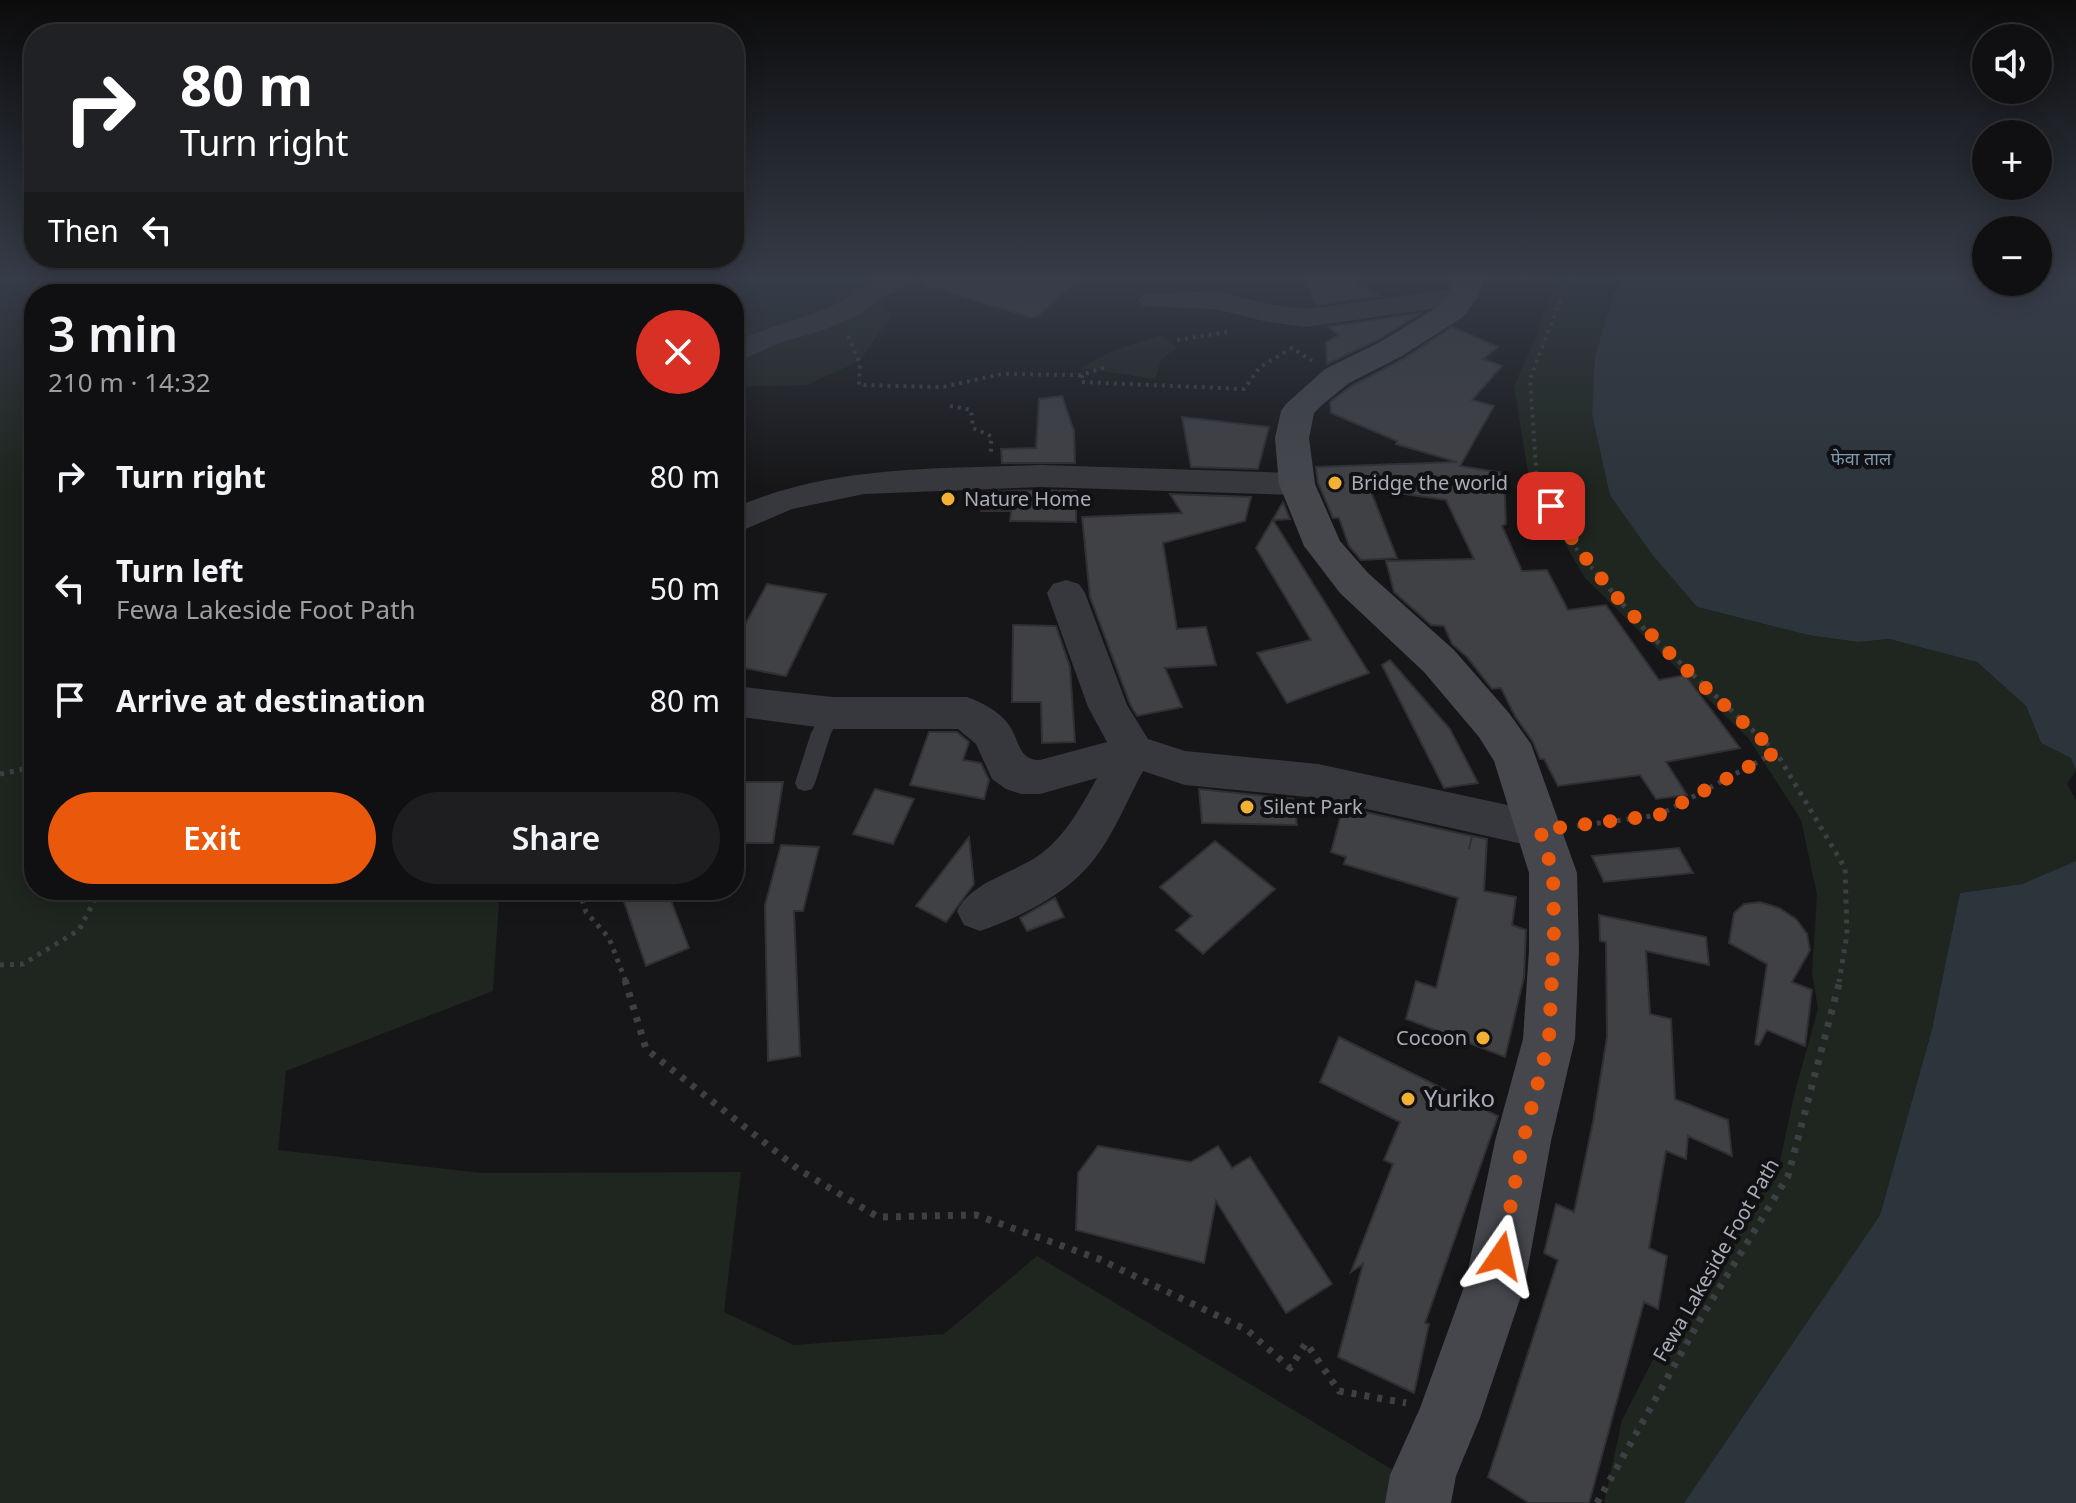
<!DOCTYPE html>
<html lang="en">
<head>
<meta charset="utf-8">
<style>
  :root { --surface:#101012; --page:#1e1e20; --text:#f1f3f6; --muted:#9c9d9f; --line:#303032; --accent:#ea580c }
  body { margin:0; font-family:"Noto Sans","Noto Sans Devanagari",sans-serif; background:var(--page); color:var(--text); height:100vh; display:flex; flex-direction:column; font-size:30px; white-space:nowrap }
  * { box-sizing:border-box; margin:0 }
  p { font-size:26px; color:var(--muted) }
  .icon { flex:none; width:44px; height:44px; fill:none; stroke:currentColor; stroke-width:2; stroke-linecap:round; stroke-linejoin:round }
  .map { position:relative; flex:1; overflow:hidden }
  .drawer { position:absolute; left:24px; top:284px; width:720px; height:616px; display:flex; flex-direction:column; background:var(--surface); border-radius:32px; box-shadow:0 4px 20px #0003,0 0 0 2px var(--line) }
  .drawer>* { flex:none }
  .top-card { position:absolute; left:24px; top:24px; width:720px; height:244px; border-radius:32px; box-shadow:0 4px 20px #0003,0 0 0 2px var(--line); background:#202124; color:#fff; overflow:hidden }
  .fabs { position:absolute; left:1972px; top:24px; display:grid; gap:16px }
  .fabs a { display:grid; place-items:center; width:80px; height:80px; border-radius:50%; background:var(--surface); box-shadow:0 4px 20px #0003,0 0 0 2px var(--line); font-size:40px }
  .pin { position:absolute; display:grid; place-items:center; width:68px; height:68px; color:#fff; margin:-34px; border-radius:16px; box-shadow:0 4px 12px #0006 }
  .me { position:absolute; width:88px; margin:-44px; rotate:11deg; stroke-linejoin:round; filter:drop-shadow(0 0 6px #0008) }
  .turn { display:flex; align-items:center; gap:28px; height:168px; padding:0 24px; font-size:36px }
  .turn .icon { width:104px; height:104px; stroke-width:2.5 }
  .turn b { display:block; font-size:56px; line-height:68px }
  .then { display:flex; align-items:center; height:76px; padding:0 24px; background:#0003; gap:16px; font-size:30px }
  .round { display:grid; place-items:center; flex:none; width:84px; height:84px; border-radius:42px; background:var(--page) }
  .summary { display:flex; align-items:center; justify-content:space-between; height:136px; padding:0 24px }
  h1 { font-size:48px; font-weight:600; line-height:60px }
  .action { display:flex; gap:16px; margin-top:auto; padding:16px 24px }
  .action a { flex:1; height:92px; border-radius:48px; background:var(--accent); color:#fff; font-size:32px; font-weight:600; line-height:92px; text-align:center }
  .action a+a { background:var(--page); color:var(--text) }
  ul { padding:0; list-style:none }
  li { display:flex; align-items:center; gap:24px; height:112px; padding:0 24px }
  li div { flex:1 }
  li b { display:block; font-size:30px }
  li em { font-style:normal }
  .map>svg:first-child { display:block }
  .green { fill:#1e261f }
  .water { fill:#2c353c }
  .building { fill:#404145; stroke:#303034; stroke-width:2 }
  .lines { fill:none; stroke-linecap:round; stroke-linejoin:round }
  .path-far2 { stroke:#3d3f44; stroke-width:4; stroke-dasharray:3 5; stroke-linecap:butt }
  .path-far1 { stroke:#3d3f44; stroke-width:5; stroke-dasharray:4 6; stroke-linecap:butt }
  .path { stroke:#3d3f44; stroke-width:7; stroke-dasharray:5 8; stroke-linecap:butt }
  .lane { fill:#37383d; fill-rule:evenodd }
  .street { fill:#37383d; fill-rule:evenodd }
  .secondary { fill:#45474d; fill-rule:evenodd }
  .route { stroke:#ea580c; stroke-width:14; stroke-dasharray:0 25.2 }
  .poi-dot { fill:#f2b134; stroke:#111113; stroke-width:3 }
  .labels { text-anchor:middle; stroke-width:8; stroke-linejoin:round; paint-order:stroke }
  .far-water-label { font-size:18px; font-style:italic; fill:#7f9bb3; stroke:#111113 }
  .poi-label { font-size:20px; fill:#a8adb8; stroke:#111113; text-anchor:start }
  .street-label { font-size:20px; fill:#a8adb8; stroke:#111113 }
  .near-poi-label { font-size:24px; fill:#a8adb8; stroke:#111113; text-anchor:start }
</style>
</head>
<body>
<div class="map">
<svg width="2076" height="1503" viewBox="0 0 2076 1503">
  <rect width="100%" height="100%" fill="#161618"/>
  <path class="green" d="M 0,278 L 895,278 L 882,302 L 891,316 L 860,361 L 807,385 L 734,387 L 734,294 L 34,294 L 34,890 L 495,890 L 499,901 L 493,991 L 286,1071 L 278,1150 L 482,1173 L 741,1172 L 724,1312 L 794,1345 L 944,1334 L 1037,1256 L 1448,1503 L 0,1503 Z
    M 1555,278 L 1622,278 L 1613,295 L 1595,356 L 1592,414 L 1651,552 L 1697,607 L 1808,635 L 1858,642 L 1889,639 L 1977,662 L 2026,706 L 2041,743 L 2071,758 L 2076,771 L 2067,784 L 2076,800 L 2076,861 L 2022,884 L 1960,893 L 1932,1029 L 1880,1215 L 1684,1503 L 1604,1503 L 1622,1420 L 1663,1340 L 1698,1293 L 1780,1162 L 1794,1095 L 1818,1009 L 1812,972 L 1817,895 L 1801,820 L 1749,739 L 1585,578 L 1530,484 L 1514,386 L 1537,335 Z
    M 1161,335 L 1177,347 L 1161,360 L 1155,379 L 1081,368 L 1112,351 Z"/>
  <path class="water" d="M 1622,278 L 1986,278 L 1986,282 L 2038,282 L 2038,278 L 2076,278 L 2076,771 L 2071,758 L 2041,743 L 2026,706 L 1977,662 L 1889,639 L 1858,642 L 1808,635 L 1697,607 L 1651,553 L 1610,495 L 1592,414 L 1595,356 L 1613,295 Z
    M 2076,861 L 2076,1503 L 1684,1503 L 1880,1215 L 1932,1029 L 1960,893 L 2022,884 Z"/>
  <path class="building" d="M 925,278 L 1079,278 L 1038,316 L 1030,317 L 924,285 Z
    M 1303,278 L 1357,278 L 1355,284 L 1381,296 L 1316,305 Z
    M 1421,313 L 1379,339 L 1327,364 L 1326,342 L 1339,335 L 1328,327 Z
    M 1452,327 L 1498,347 L 1483,359 L 1502,366 L 1472,400 L 1494,406 L 1460,466 L 1504,473 L 1506,524 L 1502,526 L 1522,571 L 1547,570 L 1568,610 L 1606,605 L 1659,680 L 1685,675 L 1740,748 L 1666,762 L 1687,795 L 1656,799 L 1640,775 L 1558,786 L 1544,759 L 1540,759 L 1533,742 L 1515,716 L 1501,688 L 1492,689 L 1467,657 L 1452,644 L 1444,626 L 1431,625 L 1394,592 L 1386,561 L 1474,559 L 1446,500 L 1370,489 L 1397,558 L 1361,560 L 1349,546 L 1339,518 L 1333,518 L 1318,483 L 1316,467 L 1457,462 L 1396,444 L 1397,441 L 1331,413 L 1330,402 L 1351,386 L 1403,359 Z
    M 1062,396 L 1074,431 L 1075,463 L 1002,463 L 1001,449 L 1036,448 L 1039,399 Z
    M 1182,417 L 1269,427 L 1258,469 L 1191,467 Z
    M 1040,490 L 1076,491 L 1076,522 L 1010,521 L 1011,511 L 981,511 L 983,492 Z
    M 1170,494 L 1251,497 L 1245,521 L 1163,543 L 1177,629 L 1206,627 L 1216,665 L 1165,668 L 1182,707 L 1137,716 L 1130,704 L 1090,597 L 1082,517 L 1182,513 Z
    M 1283,502 L 1290,519 L 1273,520 L 1369,673 L 1287,703 L 1257,653 L 1311,640 L 1256,548 Z
    M 767,584 L 826,594 L 786,676 L 734,666 L 734,645 Z
    M 1013,625 L 1056,626 L 1070,667 L 1075,742 L 1042,743 L 1041,702 L 1012,702 Z
    M 1390,660 L 1450,729 L 1478,783 L 1444,788 L 1382,665 Z
    M 929,732 L 957,732 L 969,742 L 963,760 L 981,763 L 989,780 L 984,799 L 910,785 Z
    M 734,782 L 783,782 L 773,843 L 734,843 Z
    M 875,789 L 914,799 L 893,844 L 853,834 Z
    M 1199,789 L 1293,799 L 1297,825 L 1202,823 Z
    M 1343,807 L 1472,836 L 1469,849 L 1472,836 L 1487,839 L 1484,891 L 1516,897 L 1512,925 L 1526,930 L 1524,977 L 1505,1057 L 1406,1019 L 1416,981 L 1436,988 L 1458,898 L 1344,864 L 1346,857 L 1331,852 Z
    M 969,837 L 974,884 L 946,922 L 916,906 Z
    M 1215,841 L 1275,889 L 1203,954 L 1176,930 L 1192,916 L 1160,887 Z
    M 781,845 L 819,847 L 803,911 L 794,911 L 800,1056 L 768,1061 L 765,905 Z
    M 1679,848 L 1693,873 L 1604,882 L 1592,856 Z
    M 620,890 L 667,890 L 689,948 L 646,966 Z
    M 1055,898 L 1064,917 L 1027,931 L 1020,918 Z
    M 1760,902 L 1779,908 L 1796,919 L 1807,934 L 1810,950 L 1792,982 L 1812,990 L 1805,1046 L 1767,1030 L 1759,1045 L 1755,1044 L 1767,964 L 1729,943 L 1734,913 L 1744,904 Z
    M 1599,915 L 1706,937 L 1709,965 L 1646,951 L 1650,1014 L 1671,1019 L 1675,1099 L 1728,1120 L 1732,1156 L 1688,1136 L 1686,1159 L 1666,1151 L 1649,1248 L 1667,1256 L 1658,1309 L 1644,1302 L 1589,1503 L 1529,1503 L 1488,1477 L 1558,1260 L 1544,1253 L 1556,1204 L 1574,1212 L 1593,1122 L 1607,1037 L 1606,942 L 1600,941 Z
    M 1339,1037 L 1498,1116 L 1425,1323 L 1429,1324 L 1414,1393 L 1338,1357 L 1363,1264 L 1351,1272 L 1393,1164 L 1384,1160 L 1400,1122 L 1320,1082 Z
    M 1098,1146 L 1191,1162 L 1218,1146 L 1232,1168 L 1250,1157 L 1332,1284 L 1286,1313 L 1216,1201 L 1204,1263 L 1076,1230 L 1078,1173 Z"/>
  <g class="lines">
    <path class="path-far2" d="M 1569,278 L 1530,379 L 1537,482 L 1579,553 L 1605,583
      M 848,336 L 860,364 L 859,385 L 943,387 L 1002,374 L 1082,375 L 1106,367
      M 1177,340 L 1227,332
      M 1082,375 L 1081,382 L 1244,389 L 1260,367 L 1292,348 L 1312,361
      M 950,406 L 971,410 L 973,428 L 991,436 L 991,452"/>
    <path class="path-far1" d="M 1603,581 L 1646,631 L 1776,752 L 1845,868 L 1847,934 L 1839,982
      M 0,774 L 34,767
      M 1577,826 L 1659,815 L 1776,752
      M 579,890 L 586,912 L 609,938 L 626,982
      M 0,965 L 23,964 L 79,930 L 100,890"/>
    <path class="path" d="M 625,980 L 646,1049 L 798,1169 L 878,1217 L 976,1215 L 1099,1259 L 1247,1330 L 1290,1368 L 1306,1343 L 1339,1391 L 1406,1403
      M 1597,1503 L 1701,1318 L 1788,1176 L 1840,980"/>
    <path class="lane" d="M 832,706 L 839,708 L 842,713 L 831,733 L 815,783 L 812,789 L 805,791 L 798,789 L 795,783 L 811,733 L 825,708 Z"/>
    <path class="street" d="M 880,278 L 918,278 L 914,284 L 879,299 L 859,315 L 821,331 L 782,342 L 734,363 L 734,342 C 767,326 803,320 836,304 C 851,296 863,285 880,278 Z
      M 1463,288 L 1473,291 L 1477,297 L 1473,303 L 1306,327 L 1268,322 L 1215,309 L 1143,306 L 1139,300 L 1143,294 L 1215,291 L 1268,304 L 1306,309 Z
      M 1040,465 L 1297,473 L 1309,476 L 1314,484 L 1309,492 L 1297,495 L 1040,487 L 864,494 L 792,509 L 734,534 L 734,508 C 831,465 936,469 1040,465 Z
      M 1066,580 L 1079,584 L 1085,593 L 1127,705 L 1148,739 L 1185,751 L 1318,764 L 1540,812 L 1556,817 L 1562,830 L 1556,843 L 1540,848 L 1318,798 L 1185,785 L 1143,771 C 1127,800 1115,832 1095,858 C 1068,894 1021,917 980,931 L 964,925 L 957,911 C 971,881 1016,873 1042,853 C 1067,834 1082,805 1097,778 L 1040,794 L 1021,794 L 1006,789 L 992,779 L 976,744 L 958,729 L 832,729 L 734,716 L 734,686 L 832,697 L 967,697 C 982,702 1000,712 1009,725 C 1020,741 1018,760 1040,760 L 1107,742 L 1088,707 L 1047,593 L 1053,584 Z"/>
    <path class="secondary" d="M 1454,278 L 1484,278 L 1478,297 L 1463,317 L 1402,356 L 1349,383 L 1322,405 L 1314,413 L 1309,438 L 1315,484 L 1340,541 L 1368,573 L 1454,650 L 1509,713 L 1531,744 L 1577,873 L 1579,950 L 1575,1039 L 1551,1141 L 1525,1284 L 1480,1418 L 1456,1476 L 1451,1503 L 1385,1503 L 1390,1475 L 1420,1408 L 1465,1284 L 1495,1141 L 1523,1039 L 1529,950 L 1529,873 L 1494,761 L 1479,737 L 1424,672 L 1340,593 L 1304,546 L 1279,484 L 1275,438 L 1281,411 L 1286,404 L 1325,369 L 1380,342 L 1441,305 L 1448,295 Z"/>
  </g>
  <linearGradient id="sky" x2="0" y2="1"><stop stop-color="#0c0c0d"/><stop offset="0.57" stop-color="#363c48"/><stop offset="1" stop-color="#363c48" stop-opacity="0"/></linearGradient>
  <rect width="2076" height="488" fill="url(#sky)"/>
  <g class="lines">
    <path class="route" d="M 1501,1256 L 1523,1141 L 1549,1039 L 1554,931 L 1553,873 L 1540,830 L 1659,815 L 1776,752 C 1692,676 1609,604 1551,506"/>
  </g>
  <g class="poi-dot">
    <circle cx="1335" cy="483" r="8"/>
    <circle cx="948" cy="499" r="8"/>
    <circle cx="1247" cy="807" r="8"/>
    <circle cx="1483" cy="1038" r="8"/>
    <circle cx="1408" cy="1099" r="8"/>
  </g>
  <g class="labels">
    <g class="far-water-label">
      <text x="1861" y="465">फेवा ताल</text>
    </g>
    <g class="poi-label">
      <text x="1351" y="490">Bridge the world</text>
      <text x="964" y="506">Nature Home</text>
      <text x="1263" y="814">Silent Park</text>
      <text x="1467" y="1045" text-anchor="end">Cocoon</text>
    </g>
    <g class="street-label">
      <text transform="translate(1716 1260) rotate(-60)" y="7">Fewa Lakeside Foot Path</text>
    </g>
    <g class="near-poi-label">
      <text x="1424" y="1107">Yuriko</text>
    </g>
  </g>
</svg>
<div class="fabs">
<a><svg class="icon" aria-label="sound" viewBox="0 0 24 24"><path d="M4 9h4l5-4v14l-5-4H4zM17 9q2 3 0 6"/></svg></a>
<a>+</a>
<a>−</a>
</div>
<div class="pin" style="left:1551px;top:506px;background:#d93025"><svg class="icon" aria-label="arrive" viewBox="0 0 24 24"><path d="M6 21V4h12l-3 4 3 4H6"/></svg></div>
<svg class="me" style="left:1501px;top:1256px" viewBox="-20 -20 40 40"><path d="M0-17L14 15 0 8-14 15z" fill="#ea580c" stroke="#fff" stroke-width="4"/></svg>
<div class="top-card">
<div class="turn"><svg class="icon" aria-label="right" viewBox="0 0 24 24"><path d="M7 20v-9h11M14 6l5 5-5 5"/></svg><div><b>80 m</b>Turn right</div></div>
<div class="then">Then<svg class="icon" aria-label="left" viewBox="0 0 24 24"><path d="M17 20v-9H6M10 6l-5 5 5 5"/></svg></div>
</div>
<section class="drawer">
<div class="summary"><div><h1>3 min</h1><p>210 m · 14:32</p></div><a class="round" style="background:#d93025;color:#fff"><svg class="icon" aria-label="close" viewBox="0 0 24 24"><path d="M6 6l12 12M18 6L6 18"/></svg></a></div>
<ul>
<li><svg class="icon" aria-label="right" viewBox="0 0 24 24"><path d="M7 20v-9h11M14 6l5 5-5 5"/></svg><div><b>Turn right</b></div><em>80 m</em></li>
<li><svg class="icon" aria-label="left" viewBox="0 0 24 24"><path d="M17 20v-9H6M10 6l-5 5 5 5"/></svg><div><b>Turn left</b><p>Fewa Lakeside Foot Path</p></div><em>50 m</em></li>
<li><svg class="icon" aria-label="arrive" viewBox="0 0 24 24"><path d="M6 21V4h12l-3 4 3 4H6"/></svg><div><b>Arrive at destination</b></div><em>80 m</em></li>
</ul>
<div class="action"><a>Exit</a><a>Share</a></div>
</section>
</div>
</body>
</html>
